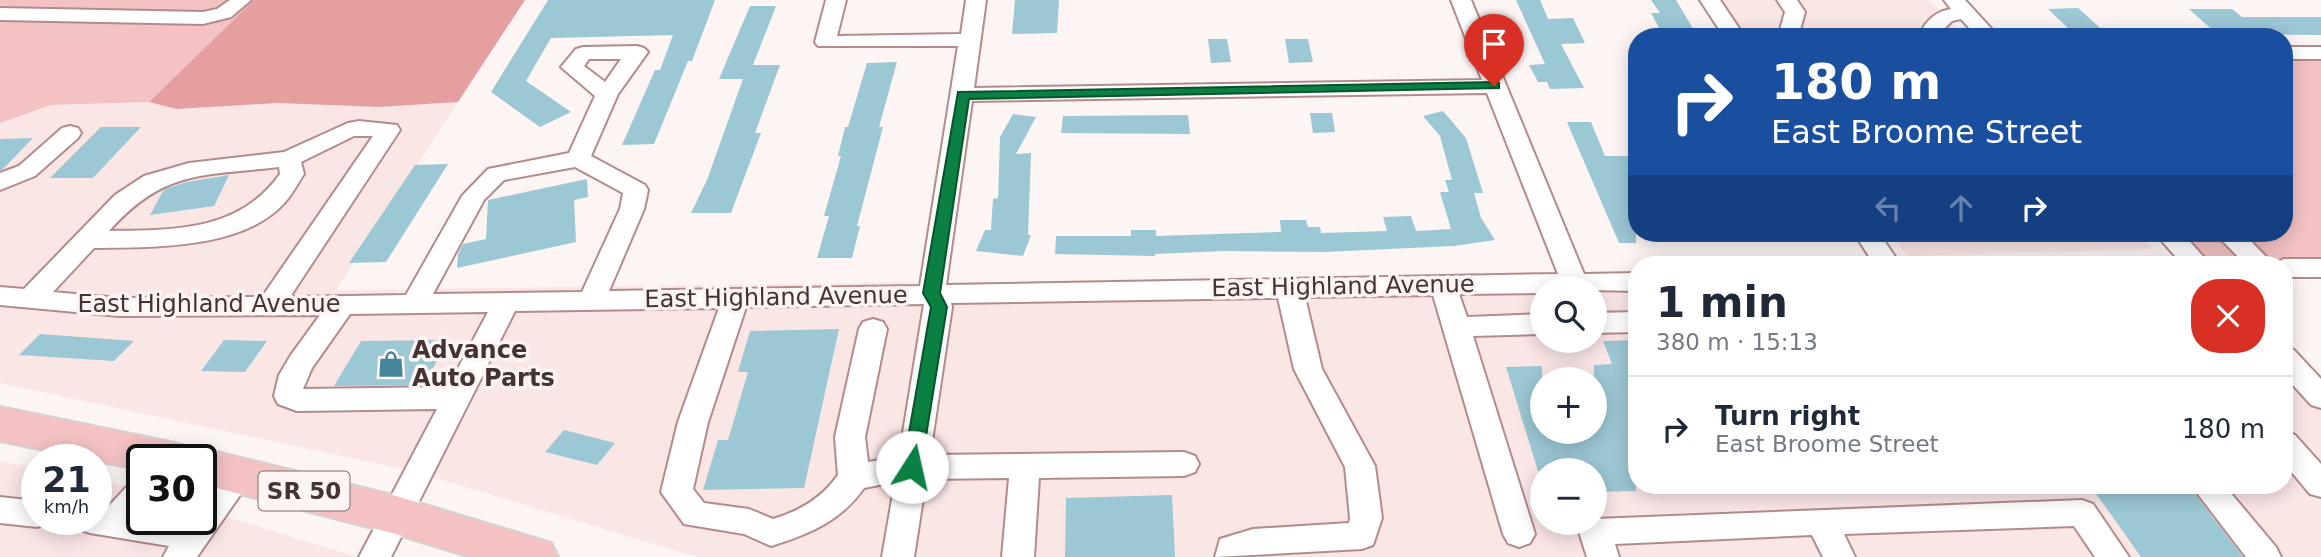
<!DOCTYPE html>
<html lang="en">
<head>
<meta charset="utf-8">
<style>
  :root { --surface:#fff; --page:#f6f6f7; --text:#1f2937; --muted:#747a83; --line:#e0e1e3 }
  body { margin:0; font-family:"DejaVu Sans",sans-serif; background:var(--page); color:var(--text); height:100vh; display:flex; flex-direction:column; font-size:26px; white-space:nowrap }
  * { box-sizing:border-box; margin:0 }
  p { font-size:23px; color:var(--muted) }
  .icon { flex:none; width:38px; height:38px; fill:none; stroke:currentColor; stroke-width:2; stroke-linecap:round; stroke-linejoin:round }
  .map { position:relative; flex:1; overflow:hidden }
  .panel { position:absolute; left:1628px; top:256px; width:665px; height:238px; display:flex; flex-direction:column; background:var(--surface); border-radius:28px; box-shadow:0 4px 18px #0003 }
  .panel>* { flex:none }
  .hud { position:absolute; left:1628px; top:28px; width:665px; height:214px; border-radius:28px; box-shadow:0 4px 18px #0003; background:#1a4fa0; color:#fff; overflow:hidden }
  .fabs { position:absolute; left:1530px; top:276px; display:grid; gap:14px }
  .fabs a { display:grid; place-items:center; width:77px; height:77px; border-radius:50%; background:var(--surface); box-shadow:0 4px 18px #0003; font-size:35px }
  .speed { position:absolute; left:21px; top:444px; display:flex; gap:14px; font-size:35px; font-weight:700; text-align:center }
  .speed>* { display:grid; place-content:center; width:91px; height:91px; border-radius:50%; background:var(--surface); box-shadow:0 4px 18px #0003; line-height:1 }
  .speed small { font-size:18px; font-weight:400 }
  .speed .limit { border:4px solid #111; border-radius:10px; background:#fff; color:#111 }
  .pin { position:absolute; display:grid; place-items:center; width:60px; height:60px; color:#fff; margin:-72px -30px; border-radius:50% 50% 50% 0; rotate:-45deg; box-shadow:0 0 7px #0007 }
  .pin .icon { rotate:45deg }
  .me { position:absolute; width:77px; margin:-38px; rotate:10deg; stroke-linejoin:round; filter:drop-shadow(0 0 5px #0008) }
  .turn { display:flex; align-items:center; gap:24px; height:147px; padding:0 28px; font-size:32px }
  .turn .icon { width:91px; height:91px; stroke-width:2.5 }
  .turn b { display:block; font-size:49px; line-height:60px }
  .lanes { display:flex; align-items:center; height:66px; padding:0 28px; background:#0003; justify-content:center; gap:35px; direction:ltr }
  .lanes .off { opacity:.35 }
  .round { display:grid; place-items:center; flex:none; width:74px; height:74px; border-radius:28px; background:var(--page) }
  .summary { display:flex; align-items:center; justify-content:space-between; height:119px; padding:0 28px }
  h1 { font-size:42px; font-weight:700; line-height:52px }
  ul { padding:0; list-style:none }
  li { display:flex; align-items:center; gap:21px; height:105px; padding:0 28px; border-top:2px solid var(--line) }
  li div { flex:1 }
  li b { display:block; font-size:26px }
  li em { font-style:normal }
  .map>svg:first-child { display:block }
  .built { fill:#fbe6e6; fill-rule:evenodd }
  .green { fill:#f4c2c3 }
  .forest { fill:#e59fa1 }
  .building { fill:#9cc7d5 }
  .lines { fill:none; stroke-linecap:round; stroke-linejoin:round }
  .minor-casing { stroke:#b38b8c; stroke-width:4 }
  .highway-casing { stroke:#d6d2d2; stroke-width:4 }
  .minor { fill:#fff; fill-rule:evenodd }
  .highway { fill:#f4c2c3; fill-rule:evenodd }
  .route { fill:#0b8043; stroke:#07532c; stroke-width:2 }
  .labels { text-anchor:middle; stroke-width:7; stroke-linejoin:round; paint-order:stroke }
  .shield { fill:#fdf4f4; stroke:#7c6d6d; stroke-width:2 }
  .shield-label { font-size:23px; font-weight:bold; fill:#433 }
  .street-label { font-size:24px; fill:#433; stroke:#fdf4f4 }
  .poi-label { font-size:24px; font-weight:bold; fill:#433; stroke:#fdf4f4; text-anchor:start }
</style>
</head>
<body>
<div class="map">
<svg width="2321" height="557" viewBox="0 0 2321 557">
  <rect width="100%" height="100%" fill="#fdf4f4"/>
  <path class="built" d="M 1718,0 L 1929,0 L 1965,37 L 1745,37 Z
    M 149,102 L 177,109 L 278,103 L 379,107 L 458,102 L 336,290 L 922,282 L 922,285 L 286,298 L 402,124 L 384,124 L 264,299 L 127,298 L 0,286 L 0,123 L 51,105 Z
    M 1890,233 L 2137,233 L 2152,249 L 1907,256 Z
    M 1542,290 L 1542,341 L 1594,341 L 1594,290 L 1636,290 L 1636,485 L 2284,485 L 2284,370 L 2321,410 L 2321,557 L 911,557 L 949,313 L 953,311 L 951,301 ZM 1542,380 L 1594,380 L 1594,432 L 1542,432 ZM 1542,471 L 1594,471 L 1594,523 L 1542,523 Z
    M 923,302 L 928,310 L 885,557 L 697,557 L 429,476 L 513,310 Z
    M 0,305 L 111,316 L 180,317 L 491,310 L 407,470 L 0,383 Z
    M 0,461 L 37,468 L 37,520 L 96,520 L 96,478 L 142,491 L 142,520 L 201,520 L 201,509 L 358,557 L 0,557 Z"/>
  <path class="green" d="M 0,0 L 254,0 L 149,102 L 51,105 L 0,123 Z
    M 2321,58 L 2321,259 L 2205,261 L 2179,233 L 2284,233 L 2284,59 Z"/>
  <path class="forest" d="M 254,0 L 525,0 L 458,102 L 379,107 L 278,103 L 177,109 L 149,102 Z"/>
  <path class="building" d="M 548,0 L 715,0 L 692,61 L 688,61 L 654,144 L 622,145 L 655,70 L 660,70 L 673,35 L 551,38 L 526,81 L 571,112 L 540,127 L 491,92 Z
    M 1015,0 L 1059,0 L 1057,33 L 1012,34 Z
    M 1516,0 L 1540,0 L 1548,19 L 1573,18 L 1585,43 L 1561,44 L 1584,88 L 1550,89 L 1547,82 L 1538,82 L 1529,65 L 1545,64 Z
    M 1651,0 L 1676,0 L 1698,37 L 1664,37 L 1651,13 L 1660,13 Z
    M 750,6 L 776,6 L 753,65 L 780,65 L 755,133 L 761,133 L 731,213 L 691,213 L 707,180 L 743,79 L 719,79 Z
    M 2078,8 L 2086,15 L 2102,30 L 2071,31 L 2048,9 Z
    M 2189,9 L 2232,9 L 2242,17 L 2321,17 L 2321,35 L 2217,34 Z
    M 1208,39 L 1227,39 L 1231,62 L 1211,63 Z
    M 1285,39 L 1308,39 L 1313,62 L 1289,63 Z
    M 897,62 L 879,127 L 883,127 L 857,226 L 860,226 L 852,258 L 817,258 L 829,216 L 824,216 L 841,156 L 838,156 L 845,127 L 848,127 L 867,63 Z
    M 1443,111 L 1466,138 L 1483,193 L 1474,193 L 1481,218 L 1495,240 L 1454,246 L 1324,252 L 1224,251 L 1155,254 L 1155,256 L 1055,254 L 1056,236 L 1131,236 L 1131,230 L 1156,230 L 1156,236 L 1281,232 L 1280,220 L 1306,220 L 1308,227 L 1320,227 L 1321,233 L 1387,231 L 1383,217 L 1411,216 L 1416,231 L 1451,229 L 1440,192 L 1449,192 L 1445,180 L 1452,180 L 1440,136 L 1423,116 Z
    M 1310,113 L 1332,113 L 1335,132 L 1313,133 Z
    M 1013,114 L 1036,117 L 1016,154 L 1031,153 L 1028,235 L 1031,235 L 1023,256 L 976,251 L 985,230 L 991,230 L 993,199 L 998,198 L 1000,137 Z
    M 1188,115 L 1190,134 L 1061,133 L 1063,116 Z
    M 1567,122 L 1591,122 L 1605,156 L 1630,156 L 1636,169 L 1636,243 L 1619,243 Z
    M 101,127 L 141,127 L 93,178 L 50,178 Z
    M 33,138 L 2,170 L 0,170 L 0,139 Z
    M 448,164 L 386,262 L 349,263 L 415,165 Z
    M 229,175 L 214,206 L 150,215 L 163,191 L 168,188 L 187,182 Z
    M 587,179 L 588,197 L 574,200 L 576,242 L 457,268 L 458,254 L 463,244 L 486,239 L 488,200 Z
    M 839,329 L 804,488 L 703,490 L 718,440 L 728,440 L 748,372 L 738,372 L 750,331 Z
    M 40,334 L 134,341 L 114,361 L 19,355 Z
    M 224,340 L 267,341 L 245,372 L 201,371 Z
    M 448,340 L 424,385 L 334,386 L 361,341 Z
    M 1636,340 L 1636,491 L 1594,492 L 1594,471 L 1538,471 L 1506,367 L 1542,366 L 1542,432 L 1594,432 L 1594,365 L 1612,364 L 1603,341 Z
    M 564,430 L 615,443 L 597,465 L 545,452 Z
    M 2090,485 L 2188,485 L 2243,557 L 2141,557 Z
    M 1172,495 L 1175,557 L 1065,557 L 1066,498 Z"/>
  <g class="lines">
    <defs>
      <path id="minor" d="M 230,0 L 251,0 L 231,17 L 203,24 L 0,20 L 0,8 L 203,12 L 217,9 Z
        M 826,0 L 846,0 L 837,36 L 961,34 L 966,0 L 986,0 L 974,88 L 1482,80 L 1451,0 L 1471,0 L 1584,274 L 1636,273 L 1636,291 L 1542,289 L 1542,293 L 1459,294 L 1467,317 L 1542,314 L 1542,334 L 1473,336 L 1535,534 L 1530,543 L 1519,547 L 1508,543 L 1503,534 L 1433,295 L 1305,297 L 1322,369 L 1375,466 L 1382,518 L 1373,545 L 1362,549 L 1215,557 L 1220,539 L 1253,529 L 1349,523 L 1350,518 L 1345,467 L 1294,369 L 1278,298 L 951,303 L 952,307 L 930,455 L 1184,452 L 1195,456 L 1199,464 L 1195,472 L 1184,476 L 1039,478 L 1034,557 L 1002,557 L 1009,478 L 926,479 L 914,557 L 882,557 L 895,482 L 864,488 C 840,522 809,534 771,546 L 744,534 L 684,524 L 661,492 L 678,422 L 719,308 L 515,311 L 391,557 L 359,557 L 437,409 L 297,411 L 278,404 L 274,396 L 279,375 L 291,355 L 320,315 L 119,316 L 0,305 L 0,287 L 24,289 L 115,195 L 144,176 L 189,163 L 284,152 L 348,123 L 359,121 L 397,125 L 400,130 L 290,297 L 406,295 L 462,196 L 488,169 L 569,153 L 595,96 L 561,67 L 576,49 L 583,47 L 637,46 L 644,48 L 648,52 L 618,94 L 591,156 L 645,185 L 648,190 L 644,209 L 609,291 L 920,286 L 958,46 L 818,46 L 815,42 ZM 589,59 L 621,59 L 605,82 L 584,66 ZM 1487,93 L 1558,274 L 946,285 L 972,101 ZM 354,136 L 373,136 L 262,297 L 119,298 L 53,292 L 94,248 C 151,247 245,250 286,201 C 293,193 298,183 304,174 L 301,162 ZM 279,167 L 280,174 C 239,232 174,230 109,231 C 164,169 203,176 279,167 ZM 575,167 L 623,193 L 620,209 L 582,292 L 433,294 L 484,200 L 504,180 ZM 924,304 L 899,457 L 868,462 L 865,437 L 887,329 L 883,322 L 873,319 L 863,322 L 859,329 L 835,437 L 838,475 C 822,498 800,511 773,519 L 749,509 L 704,503 L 693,489 L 708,422 L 746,307 ZM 488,312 L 448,387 L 303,389 L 312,368 L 350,314 Z
        M 1700,0 L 1720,0 L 1745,37 L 1724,37 Z
        M 1777,0 L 1797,0 L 1805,12 L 1798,37 L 1778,37 L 1785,12 Z
        M 1944,0 L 1965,0 L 1999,37 L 1977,37 L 1961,19 L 1952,21 L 1944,29 L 1946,37 L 1925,37 L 1923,28 C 1930,17 1938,11 1951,9 Z
        M 2284,47 L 2321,47 L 2321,59 L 2284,59 Z
        M 70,126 L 78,128 L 81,133 L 78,138 L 35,176 L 0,190 L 0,173 L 19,166 L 62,128 Z
        M 1854,233 L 1879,233 L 1900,264 L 1874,264 Z
        M 2155,233 L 2182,233 L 2210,264 L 2182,264 Z
        M 2215,233 L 2243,233 L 2273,264 L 2245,264 Z
        M 2284,259 L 2321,259 L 2321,277 L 2284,277 L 2284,264 L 2273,264 Z
        M 1636,312 L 1636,332 L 1594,333 L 1594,313 Z
        M 2284,347 L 2294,350 L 2321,379 L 2321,408 L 2311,405 L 2284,375 Z
        M 2284,431 L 2295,435 L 2321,464 L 2321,497 L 2310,494 L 2284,463 Z
        M 239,463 L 250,466 L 254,475 L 197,557 L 163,557 L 169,546 L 90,533 L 79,529 L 74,520 L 96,520 L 96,508 L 107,508 L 131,482 L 142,479 L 142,520 L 186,522 L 188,520 L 201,520 L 201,502 L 228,466 Z
        M 2191,485 L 2224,485 L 2276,547 L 2281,557 L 2246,557 Z
        M 0,497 L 37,501 L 37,520 L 50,520 L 48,523 L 37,527 L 0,523 Z
        M 2082,500 L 2093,504 L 2129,557 L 2095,557 L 2074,526 L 1844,534 L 1855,557 L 1823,557 L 1812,535 L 1615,544 L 1619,557 L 1587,557 L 1579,532 L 1583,523 L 1594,523 L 1595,519 Z"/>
      <path id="highway" d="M 0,407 L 175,443 L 191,448 L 193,451 L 201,448 L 396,496 L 551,543 L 558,557 L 470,557 L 396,534 L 201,484 L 201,460 L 142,460 L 142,470 L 0,441 Z"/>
    </defs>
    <use href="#minor" class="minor-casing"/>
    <use href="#highway" class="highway-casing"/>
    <use href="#minor" class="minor"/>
    <use href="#highway" class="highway"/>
  </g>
  <path class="route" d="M 1494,82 L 1499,83 L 1499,88 L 969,99 L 940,293 L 947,307 L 921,467 L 918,472 L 912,474 L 905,472 L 903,467 L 931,307 L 923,293 L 958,92 Z"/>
  <defs>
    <symbol id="shop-bare" viewBox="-9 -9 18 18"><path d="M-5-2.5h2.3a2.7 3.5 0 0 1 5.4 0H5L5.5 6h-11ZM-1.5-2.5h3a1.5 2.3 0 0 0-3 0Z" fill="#458599" stroke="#fdf4f4" stroke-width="2.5" paint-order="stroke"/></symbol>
  </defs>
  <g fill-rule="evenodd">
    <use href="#shop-bare" x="372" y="345" width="38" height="38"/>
  </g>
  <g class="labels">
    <rect class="shield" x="258.5" y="471.5" width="91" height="39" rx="5"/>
    <g class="shield-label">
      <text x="304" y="499">SR 50</text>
    </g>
    <g class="street-label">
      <text transform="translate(1343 286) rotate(-1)" y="8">East Highland Avenue</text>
      <text transform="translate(776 297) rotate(-1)" y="8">East Highland Avenue</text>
      <text x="209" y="312">East Highland Avenue</text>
    </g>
    <g class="poi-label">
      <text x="412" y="358">Advance<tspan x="412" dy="28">Auto Parts</tspan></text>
    </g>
  </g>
</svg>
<div class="fabs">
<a><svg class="icon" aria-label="search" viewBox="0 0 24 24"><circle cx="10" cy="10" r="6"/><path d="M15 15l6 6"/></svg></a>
<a>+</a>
<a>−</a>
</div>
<div class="speed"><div>21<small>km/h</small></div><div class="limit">30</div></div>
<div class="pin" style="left:1494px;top:86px;background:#d93025"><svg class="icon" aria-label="arrive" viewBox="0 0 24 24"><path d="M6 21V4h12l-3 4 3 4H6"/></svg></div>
<svg class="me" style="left:912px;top:467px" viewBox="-20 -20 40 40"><circle r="19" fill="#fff"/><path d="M0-13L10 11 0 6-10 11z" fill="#0b8043"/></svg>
<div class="hud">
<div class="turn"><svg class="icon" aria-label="right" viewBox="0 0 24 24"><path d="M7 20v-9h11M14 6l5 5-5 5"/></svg><div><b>180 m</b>East Broome Street</div></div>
<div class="lanes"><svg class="icon off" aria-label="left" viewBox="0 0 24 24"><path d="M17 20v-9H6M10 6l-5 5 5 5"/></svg><svg class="icon off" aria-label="ahead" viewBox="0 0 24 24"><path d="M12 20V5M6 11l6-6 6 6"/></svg><svg class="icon" aria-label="right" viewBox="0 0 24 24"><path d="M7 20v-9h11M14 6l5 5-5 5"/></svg></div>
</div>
<section class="panel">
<div class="summary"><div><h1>1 min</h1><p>380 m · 15:13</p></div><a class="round" style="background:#d93025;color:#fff"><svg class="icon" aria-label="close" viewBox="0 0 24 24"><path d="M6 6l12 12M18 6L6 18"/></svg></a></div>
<ul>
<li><svg class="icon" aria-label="right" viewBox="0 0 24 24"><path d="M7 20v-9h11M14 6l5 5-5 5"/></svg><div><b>Turn right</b><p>East Broome Street</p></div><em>180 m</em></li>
</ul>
</section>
</div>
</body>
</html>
